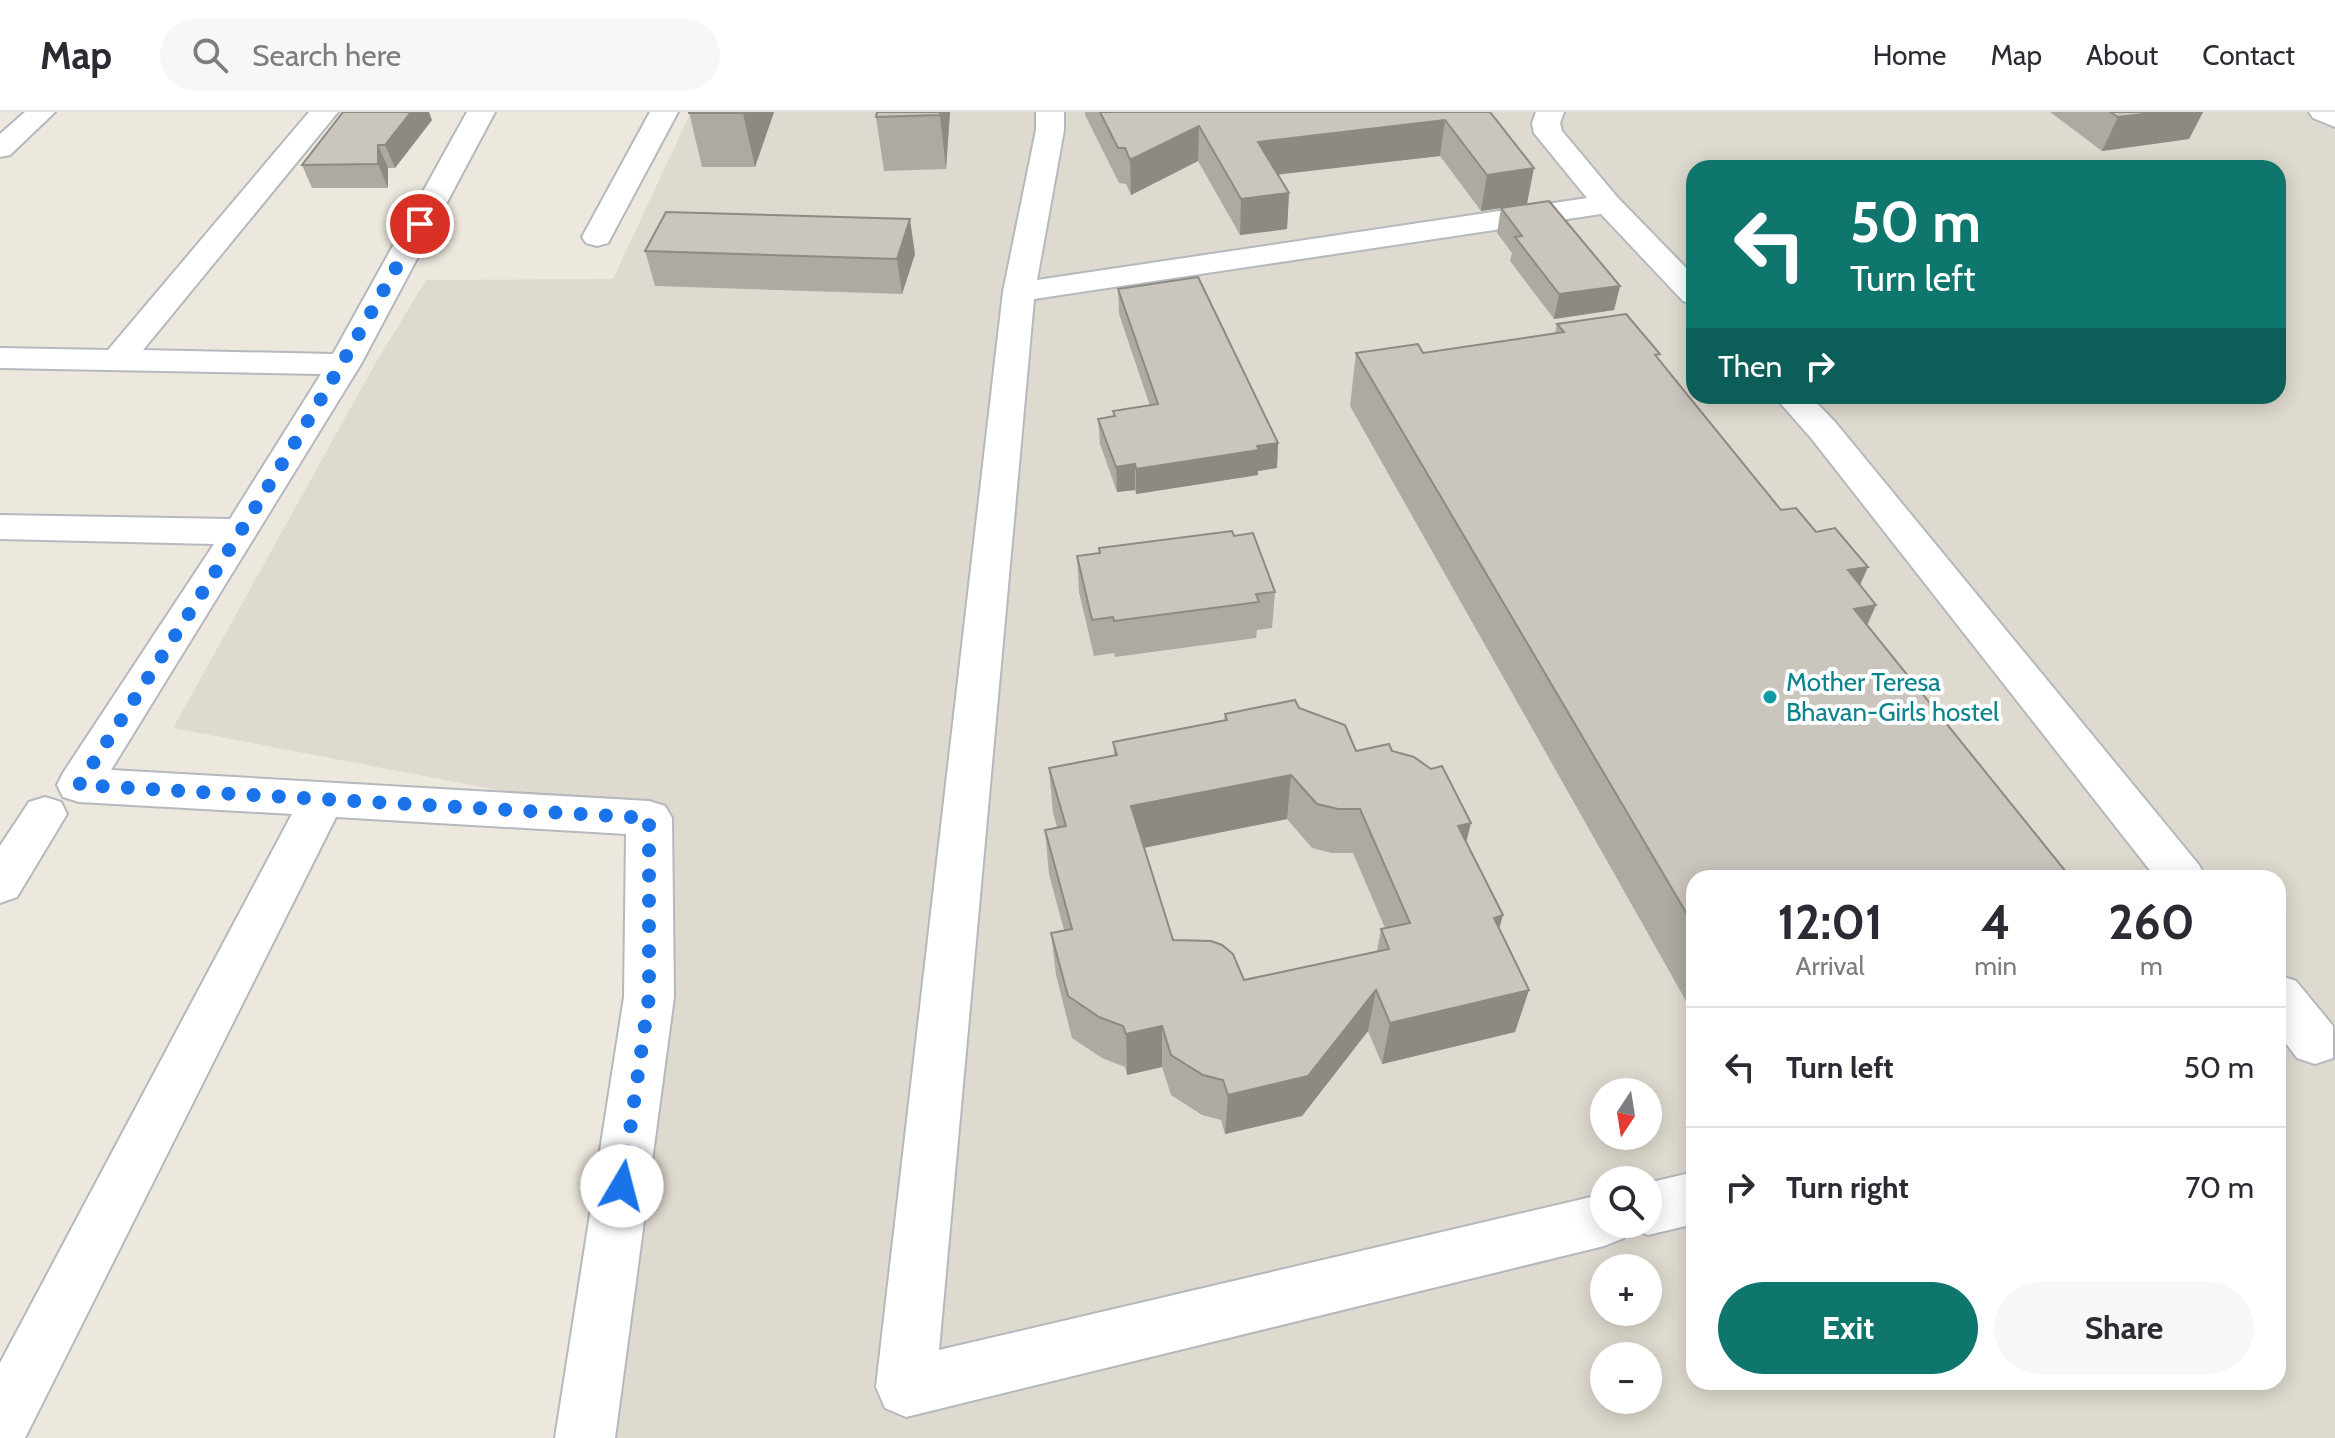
<!DOCTYPE html>
<html lang="en">
<head>
<meta charset="utf-8">
<style>
  :root { --surface:#fff; --page:#f7f7f7; --text:#2b2b33; --muted:#7c7c81; --line:#e1e1e2; --accent:#0f766e }
  body { margin:0; font-family:Cabin,sans-serif; background:var(--page); color:var(--text); height:100vh; display:flex; flex-direction:column; font-size:30px; white-space:nowrap }
  * { box-sizing:border-box; margin:0 }
  p { font-size:26px; color:var(--muted) }
  .icon { flex:none; width:44px; height:44px; fill:none; stroke:currentColor; stroke-width:2; stroke-linecap:round; stroke-linejoin:round }
  .map { position:relative; flex:1; overflow:hidden }
  .drawer { position:absolute; left:1686px; top:758px; width:600px; height:520px; display:flex; flex-direction:column; background:var(--surface); border-radius:24px; box-shadow:0 4px 20px #0003 }
  .drawer>* { flex:none }
  .banner { position:absolute; left:1686px; top:48px; width:600px; height:244px; border-radius:24px; box-shadow:0 4px 20px #0003; background:#0f766e; color:#fff; overflow:hidden }
  .needle { width:52px; rotate:192deg }
  .buttons { position:absolute; left:1590px; top:966px; display:grid; gap:16px }
  .buttons a { display:grid; place-items:center; width:72px; height:72px; border-radius:50%; background:var(--surface); box-shadow:0 4px 20px #0003; font-size:40px }
  .pin { position:absolute; display:grid; place-items:center; width:68px; height:68px; color:#fff; margin:-34px; border:4px solid #fff; border-radius:50%; box-shadow:0 2px 8px #0007 }
  .me { position:absolute; width:88px; margin:-44px; rotate:8deg; stroke-linejoin:round; filter:drop-shadow(0 0 6px #0008) }
  .turn { display:flex; align-items:center; gap:28px; height:168px; padding:0 32px; font-size:36px }
  .turn .icon { width:104px; height:104px; stroke-width:2.5 }
  .turn b { display:block; font-size:56px; line-height:68px }
  .then { display:flex; align-items:center; height:76px; padding:0 32px; background:#0003; gap:16px; font-size:30px }
  .eta { display:flex; justify-content:space-evenly; align-items:center; height:136px; text-align:center }
  .eta b { font-size:48px; font-weight:800; line-height:56px }
  .cta { display:flex; gap:16px; margin-top:auto; padding:16px 32px }
  .cta a { flex:1; height:92px; border-radius:48px; background:var(--accent); color:#fff; font-size:32px; font-weight:800; line-height:92px; text-align:center }
  .cta a+a { background:var(--page); color:var(--text) }
  ul { padding:0; list-style:none }
  li { display:flex; align-items:center; gap:24px; height:120px; padding:0 32px; border-top:2px solid var(--line) }
  li div { flex:1 }
  li b { display:block; font-size:30px }
  li em { font-style:normal }
  header { display:flex; align-items:center; gap:48px; box-sizing:border-box; height:112px; padding:0 40px; background:var(--surface); border-bottom:2px solid var(--line) }
  header strong { font-size:38px }
  nav { display:flex; gap:44px; margin-inline-start:auto; font-size:28px }
  .search { width:560px; height:72px; background:var(--page); display:flex; align-items:center; gap:20px; box-sizing:border-box; padding:0 28px; border-radius:44px; color:var(--muted); font-size:30px }
  .map>svg:first-child { display:block }
  .education { fill:#dfdacf; fill-rule:evenodd }
  .lines { fill:none; stroke-linecap:round; stroke-linejoin:round }
  .minor-casing { stroke:#b5b8bd; stroke-width:4 }
  .minor { fill:#fff; fill-rule:evenodd }
  .wall { fill:#aea9a3; fill-rule:evenodd }
  .shaded-wall { fill:#8d8a84 }
  .building { fill:#cac5bd; stroke:#8d8a84; stroke-width:2; fill-rule:evenodd }
  .route { stroke:#1a73e8; stroke-width:14; stroke-dasharray:0 25.2 }
  .culture-dot { fill:#0f9aa8; stroke:#fff; stroke-width:3 }
  .labels { text-anchor:middle; stroke-width:8; stroke-linejoin:round; paint-order:stroke }
  .culture-label { font-size:26px; fill:#0d838f; stroke:#fff; text-anchor:start }
</style>
</head>
<body>
<header>
<strong>Map</strong>
<div class="search"><svg class="icon" aria-label="search" viewBox="0 0 24 24"><circle cx="10" cy="10" r="6"/><path d="M15 15l6 6"/></svg>Search here</div>
<nav><a>Home</a><a>Map</a><a>About</a><a>Contact</a></nav>
</header>
<div class="map">
<svg width="2335" height="1326" viewBox="0 0 2335 1326">
  <rect width="100%" height="100%" fill="#ede8de"/>
  <path class="education" d="M 691,0 L 2335,0 L 2335,1326 L 585,1326 L 649,707 L 173,616 L 375,252 L 426,168 L 613,167 ZM 1694,56 L 2278,56 L 2278,284 L 1694,284 ZM 1694,766 L 2278,766 L 2278,1270 L 1694,1270 ZM 1604,980 L 1648,980 L 1648,1024 L 1604,1024 ZM 1604,1068 L 1648,1068 L 1648,1112 L 1604,1112 ZM 1604,1156 L 1648,1156 L 1648,1200 L 1604,1200 ZM 1604,1244 L 1648,1244 L 1648,1288 L 1604,1288 Z"/>
  <g class="lines">
    <defs>
      <path id="minor" d="M 25,0 L 55,0 L 10,43 L 0,45 L 0,22 Z
        M 309,0 L 338,0 L 143,238 L 333,242 L 467,0 L 495,0 L 361,252 L 111,658 L 649,689 L 665,694 L 672,706 L 674,885 L 615,1326 L 555,1326 L 624,885 L 626,722 L 336,705 L 25,1326 L 0,1326 L 0,1251 L 292,702 L 79,690 L 63,685 L 57,673 L 63,661 L 214,432 L 0,427 L 0,403 L 230,407 L 321,262 L 0,256 L 0,236 L 108,238 Z
        M 650,0 L 678,0 L 608,131 L 597,134 L 586,131 L 582,125 Z
        M 1036,0 L 1064,0 L 1064,18 L 1037,168 L 1587,86 L 1534,21 L 1532,11 L 1536,0 L 1564,0 L 1560,11 L 1562,19 L 1618,86 L 1694,164 L 1694,192 L 1683,189 L 1601,102 L 1034,187 L 939,1238 L 1604,1082 L 1604,1112 L 1648,1112 L 1648,1071 L 1694,1060 L 1694,1112 L 1648,1123 L 1628,1115 L 1624,1126 L 1604,1134 L 906,1305 L 885,1296 L 876,1275 L 1003,180 L 1036,18 Z
        M 2309,0 L 2335,0 L 2335,15 L 2313,6 Z
        M 1774,284 L 1810,284 L 1835,310 L 2199,753 L 2206,766 L 2156,766 L 1811,326 Z
        M 45,685 L 61,690 L 67,702 L 17,785 L 0,791 L 0,734 L 29,690 Z
        M 2278,863 L 2296,869 L 2333,914 L 2333,946 L 2315,952 L 2297,946 L 2278,921 Z"/>
    </defs>
    <use href="#minor" class="minor-casing"/>
    <use href="#minor" class="minor"/>
  </g>
  <path class="wall" d="M 689,0 L 774,0 L 755,55 L 702,55 Z
    M 950,0 L 946,57 L 884,59 L 876,5 Z
    M 1085,0 L 1490,0 L 1527,92 L 1481,99 L 1440,44 L 1278,62 L 1289,81 L 1287,117 L 1240,123 L 1198,49 L 1131,83 L 1126,72 L 1119,71 L 1085,3 Z
    M 2050,0 L 2203,0 L 2189,27 L 2102,39 Z
    M 432,8 L 395,56 L 388,56 L 388,76 L 312,76 L 302,53 Z
    M 1501,96 L 1620,174 L 1614,198 L 1554,207 L 1510,149 L 1512,141 L 1497,121 Z
    M 645,139 L 915,142 L 902,182 L 655,174 Z
    M 1118,177 L 1278,331 L 1277,356 L 1258,359 L 1258,363 L 1136,382 L 1135,378 L 1117,380 L 1100,332 L 1098,307 L 1113,305 L 1113,299 L 1150,294 L 1119,202 Z
    M 1557,212 L 1658,247 L 1781,398 L 1868,455 L 1860,473 L 1876,493 L 1867,514 L 1694,766 L 1694,903 L 1350,294 L 1356,241 L 1423,241 L 1555,221 Z
    M 1234,424 L 1275,480 L 1272,516 L 1257,518 L 1256,526 L 1115,545 L 1114,541 L 1094,544 L 1079,480 L 1077,444 L 1099,441 L 1099,436 Z
    M 1299,596 L 1356,639 L 1392,639 L 1466,730 L 1499,818 L 1529,878 L 1515,920 L 1382,952 L 1368,919 L 1302,1004 L 1225,1022 L 1221,1008 L 1202,1003 L 1171,983 L 1162,955 L 1127,963 L 1125,955 L 1102,946 L 1072,926 L 1056,863 L 1051,821 L 1064,818 L 1049,762 L 1045,718 L 1057,715 L 1053,701 L 1049,656 L 1114,643 L 1113,630 L 1224,608 L 1225,602 ZM 1287,707 L 1312,736 L 1332,741 L 1353,741 L 1385,816 L 1381,817 L 1377,839 L 1244,868 L 1173,828 L 1144,736 Z"/>
  <path class="shaded-wall" d="M 411,0 L 429,0 L 432,8 L 395,56 L 385,33 Z
    M 744,0 L 774,0 L 755,55 L 743,1 Z
    M 940,0 L 950,0 L 946,57 L 940,3 Z
    M 2160,0 L 2203,0 L 2189,27 L 2102,39 L 2118,5 Z
    M 1445,8 L 1440,44 L 1257,65 L 1258,30 Z
    M 1199,14 L 1198,49 L 1131,83 L 1130,48 Z
    M 378,33 L 388,56 L 388,76 L 378,52 Z
    M 1534,56 L 1527,92 L 1481,99 L 1487,63 Z
    M 1289,81 L 1287,117 L 1240,123 L 1241,87 Z
    M 910,107 L 915,142 L 902,182 L 897,147 Z
    M 1620,174 L 1614,198 L 1554,207 L 1559,182 Z
    M 1278,331 L 1277,356 L 1258,359 L 1258,363 L 1136,382 L 1136,357 L 1257,334 Z
    M 1135,352 L 1135,378 L 1117,380 L 1116,355 Z
    M 1868,455 L 1844,508 L 1848,458 Z
    M 1876,493 L 1851,547 L 1854,497 Z
    M 1291,663 L 1287,707 L 1132,738 L 1131,694 Z
    M 1471,711 L 1460,755 L 1458,714 Z
    M 1503,803 L 1491,846 L 1494,806 Z
    M 1376,878 L 1368,919 L 1302,1004 L 1225,1022 L 1228,983 Z
    M 1529,878 L 1515,920 L 1382,952 L 1390,911 Z
    M 1162,914 L 1162,955 L 1127,963 L 1126,922 Z"/>
  <path class="building" d="M 343,0 L 411,0 L 385,33 L 378,33 L 378,52 L 302,53 Z
    M 689,0 L 744,0 L 743,1 L 689,1 Z
    M 877,0 L 940,0 L 940,3 L 876,5 Z
    M 1100,0 L 1490,0 L 1534,56 L 1487,63 L 1445,8 L 1258,30 L 1289,81 L 1241,87 L 1199,14 L 1130,48 L 1125,36 L 1118,36 Z
    M 2110,0 L 2160,0 L 2118,5 Z
    M 1549,89 L 1620,174 L 1559,182 L 1515,125 L 1522,124 L 1501,96 Z
    M 666,100 L 910,107 L 897,147 L 645,139 Z
    M 1198,165 L 1278,331 L 1257,334 L 1259,338 L 1136,357 L 1135,352 L 1116,355 L 1098,307 L 1115,304 L 1113,299 L 1158,292 L 1118,177 Z
    M 1626,202 L 1660,242 L 1655,243 L 1781,398 L 1796,396 L 1816,420 L 1835,416 L 1868,455 L 1848,458 L 1876,493 L 1854,497 L 2071,766 L 1694,766 L 1694,814 L 1356,241 L 1418,232 L 1423,241 L 1564,220 L 1557,212 Z
    M 1232,419 L 1234,424 L 1253,421 L 1275,480 L 1256,482 L 1259,490 L 1114,509 L 1113,505 L 1092,508 L 1077,444 L 1100,441 L 1099,436 Z
    M 1295,588 L 1299,596 L 1345,613 L 1356,639 L 1389,632 L 1392,639 L 1414,645 L 1431,657 L 1442,654 L 1471,711 L 1458,714 L 1503,803 L 1494,806 L 1529,878 L 1390,911 L 1376,878 L 1308,964 L 1228,983 L 1223,968 L 1203,963 L 1171,943 L 1162,914 L 1126,922 L 1123,914 L 1099,905 L 1068,884 L 1051,821 L 1072,817 L 1045,718 L 1066,714 L 1049,656 L 1117,643 L 1113,630 L 1227,608 L 1225,602 ZM 1291,663 L 1317,692 L 1338,697 L 1360,697 L 1410,811 L 1381,817 L 1389,837 L 1244,868 L 1233,842 L 1222,833 L 1211,829 L 1173,828 L 1131,694 Z"/>
  <g class="lines">
    <path class="route" d="M 420,112 C 316,305 198,489 79,673 L 649,706 L 649,885 L 622,1074"/>
  </g>
  <circle class="culture-dot" cx="1770" cy="585" r="8"/>
  <g class="labels">
    <g class="culture-label">
      <text x="1786" y="579">Mother Teresa<tspan x="1786" dy="30">Bhavan-Girls hostel</tspan></text>
    </g>
  </g>
</svg>
<div class="buttons">
<a><svg class="needle" viewBox="-14 -14 28 28"><path d="M0-13l5 13h-10z" fill="#e53935"/><path d="M0 13l5-13h-10z" fill="#7c7c81"/></svg></a>
<a><svg class="icon" aria-label="search" viewBox="0 0 24 24"><circle cx="10" cy="10" r="6"/><path d="M15 15l6 6"/></svg></a>
<a>+</a>
<a>−</a>
</div>
<div class="pin" style="left:420px;top:112px;background:#d93025"><svg class="icon" aria-label="arrive" viewBox="0 0 24 24"><path d="M6 21V4h12l-3 4 3 4H6"/></svg></div>
<svg class="me" style="left:622px;top:1074px" viewBox="-20 -20 40 40"><circle r="19" fill="#fff"/><path d="M0-13L10 11 0 6-10 11z" fill="#1a73e8"/></svg>
<div class="banner">
<div class="turn"><svg class="icon" aria-label="left" viewBox="0 0 24 24"><path d="M17 20v-9H6M10 6l-5 5 5 5"/></svg><div><b>50 m</b>Turn left</div></div>
<div class="then">Then<svg class="icon" aria-label="right" viewBox="0 0 24 24"><path d="M7 20v-9h11M14 6l5 5-5 5"/></svg></div>
</div>
<section class="drawer">
<div class="eta">
<div><b>12:01</b><p>Arrival</p></div>
<div><b>4</b><p>min</p></div>
<div><b>260</b><p>m</p></div>
</div>
<ul>
<li><svg class="icon" aria-label="left" viewBox="0 0 24 24"><path d="M17 20v-9H6M10 6l-5 5 5 5"/></svg><div><b>Turn left</b></div><em>50 m</em></li>
<li><svg class="icon" aria-label="right" viewBox="0 0 24 24"><path d="M7 20v-9h11M14 6l5 5-5 5"/></svg><div><b>Turn right</b></div><em>70 m</em></li>
</ul>
<div class="cta"><a>Exit</a><a>Share</a></div>
</section>
</div>
</body>
</html>
